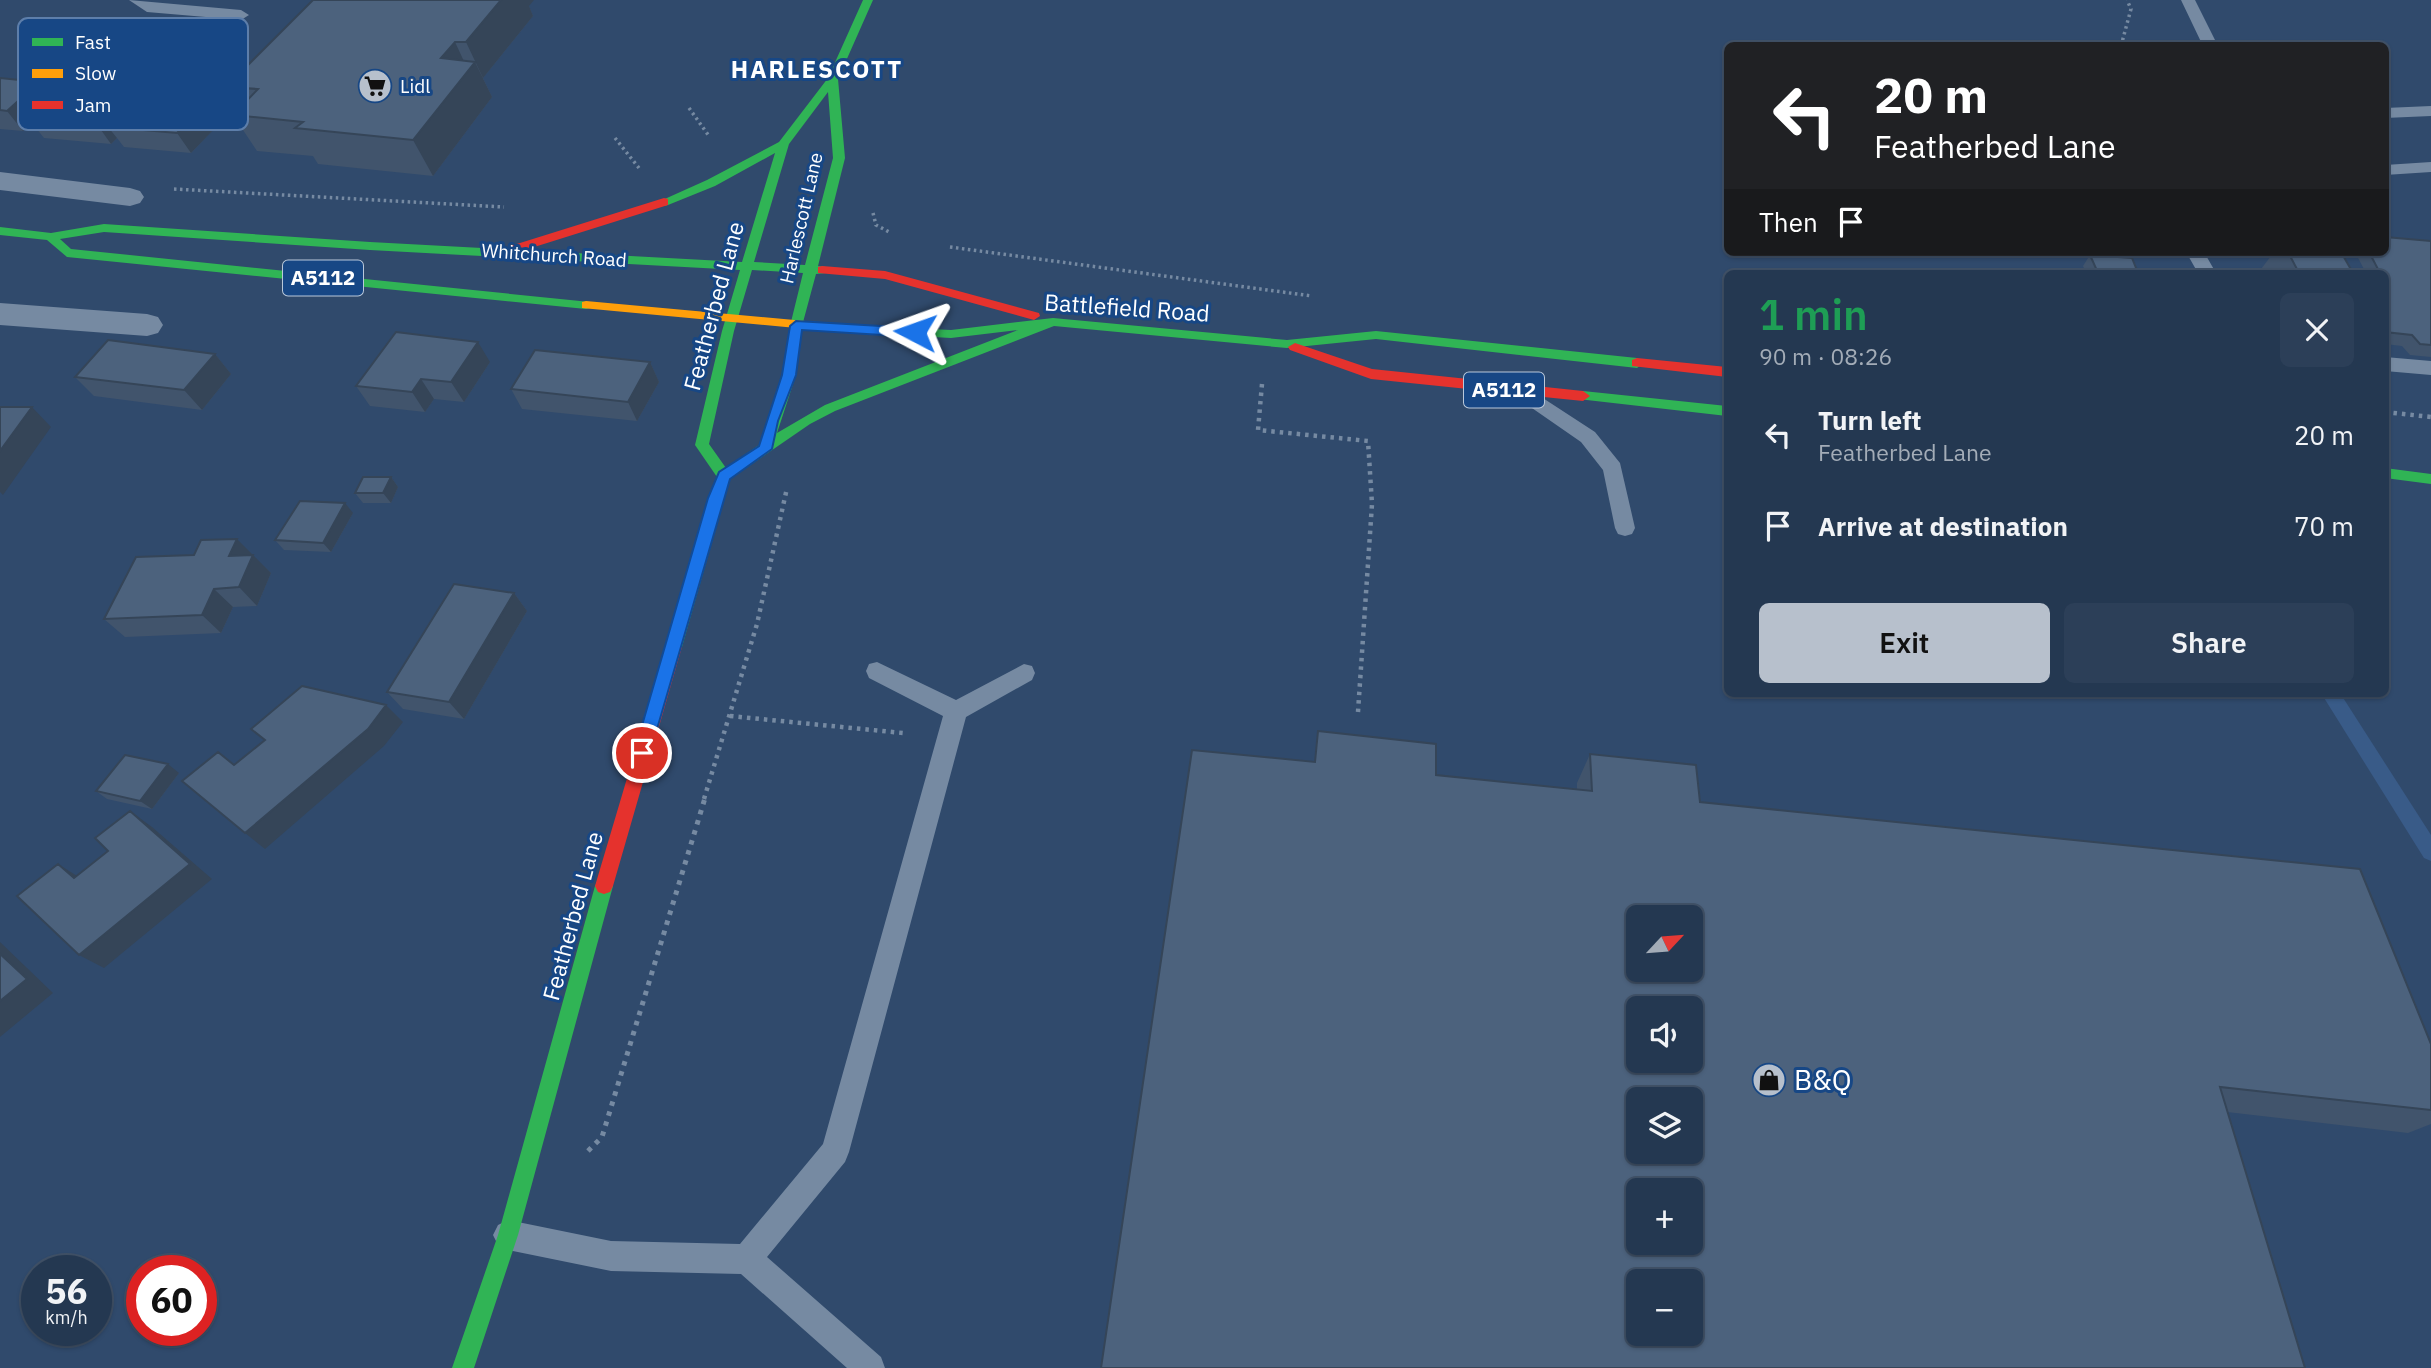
<!DOCTYPE html>
<html lang="en">
<head>
<meta charset="utf-8">
<style>
  :root { --surface:#243851; --page:#2c3f58; --text:#f1f3f6; --muted:#a3acb7; --line:#415268; --accent:#b7c0cc }
  body { margin:0; font-family:"IBM Plex Sans",sans-serif; background:var(--page); color:var(--text); height:100vh; display:flex; flex-direction:column; font-size:26px; white-space:nowrap }
  * { box-sizing:border-box; margin:0 }
  p { font-size:23px; color:var(--muted) }
  .icon { flex:none; width:38px; height:38px; fill:none; stroke:currentColor; stroke-width:2; stroke-linecap:round; stroke-linejoin:round }
  .map { position:relative; flex:1; overflow:hidden }
  .details { position:absolute; left:1724px; top:270px; width:665px; height:427px; display:flex; flex-direction:column; background:var(--surface); border-radius:10px; box-shadow:0 2px 5px #0004,0 0 0 2px var(--line) }
  .details>* { flex:none }
  .banner { position:absolute; left:1724px; top:42px; width:665px; height:214px; border-radius:10px; box-shadow:0 2px 5px #0004,0 0 0 2px var(--line); background:#202124; color:#fff; overflow:hidden }
  .needle { width:46px; rotate:64deg }
  .controls { position:absolute; left:1626px; top:905px; display:grid; gap:14px }
  .controls a { display:grid; place-items:center; width:77px; height:77px; border-radius:10px; background:var(--surface); box-shadow:0 2px 5px #0004,0 0 0 2px var(--line); font-size:35px }
  .speed { position:absolute; left:21px; top:1255px; display:flex; gap:14px; font-size:35px; font-weight:700; text-align:center }
  .speed>* { display:grid; place-content:center; width:91px; height:91px; border-radius:50%; background:var(--surface); box-shadow:0 2px 5px #0004,0 0 0 2px var(--line); line-height:1 }
  .speed small { font-size:18px; font-weight:400 }
  .speed .limit { border:10px solid #d22; background:#fff; color:#111 }
  .pin { position:absolute; display:grid; place-items:center; width:60px; height:60px; color:#fff; margin:-30px; border:4px solid #fff; border-radius:50%; box-shadow:0 2px 7px #0007 }
  .me { position:absolute; width:77px; margin:-38px; rotate:274deg; stroke-linejoin:round; filter:drop-shadow(0 0 5px #0008) }
  .turn { display:flex; align-items:center; gap:24px; height:147px; padding:0 35px; font-size:32px }
  .turn .icon { width:91px; height:91px; stroke-width:2.5 }
  .turn b { display:block; font-size:49px; line-height:60px }
  .then { display:flex; align-items:center; height:66px; padding:0 35px; background:#0003; gap:14px; font-size:26px }
  .round { display:grid; place-items:center; flex:none; width:74px; height:74px; border-radius:10px; background:var(--page) }
  .head { display:flex; align-items:center; justify-content:space-between; height:119px; padding:0 35px }
  h1 { font-size:42px; font-weight:600; line-height:52px; color:#1e9e55 }
  .cta { display:flex; gap:14px; margin-top:auto; padding:14px 35px }
  .cta a { flex:1; height:80px; border-radius:10px; background:var(--accent); color:#111; font-size:28px; font-weight:600; line-height:80px; text-align:center }
  .cta a+a { background:var(--page); color:var(--text) }
  ul { padding:0; list-style:none }
  li { display:flex; align-items:center; gap:21px; height:91px; padding:0 35px }
  li div { flex:1 }
  li b { display:block; font-size:26px }
  li em { font-style:normal }
  .map>svg:first-child { display:block }
  .lines { fill:none; stroke-linecap:round; stroke-linejoin:round }
  .stream { fill:#395b88; fill-rule:evenodd }
  .path-far2 { stroke:#768aa2; stroke-width:3.5; stroke-dasharray:2.5 3.5; stroke-linecap:butt }
  .path-far1 { stroke:#768aa2; stroke-width:4.5; stroke-dasharray:3.5 5; stroke-linecap:butt }
  .path { stroke:#768aa2; stroke-width:5; stroke-dasharray:4.5 6; stroke-linecap:butt }
  .lane { fill:#768aa2; fill-rule:evenodd }
  .street { fill:#768aa2; fill-rule:evenodd }
  .fast { fill:#30b455; fill-rule:evenodd }
  .slow { fill:#ff9f0a; fill-rule:evenodd }
  .jam { fill:#e5322d; fill-rule:evenodd }
  .wall { fill:#41546c }
  .shaded-wall { fill:#354558 }
  .building { fill:#4c627d; stroke:#354558; stroke-width:2; fill-rule:evenodd }
  .route { fill:#1a73e8; stroke:#114b97; stroke-width:2 }
  .labels { text-anchor:middle; stroke-width:6; stroke-linejoin:round; paint-order:stroke }
  .far-poi-label { font-size:19px; fill:#fff; stroke:#174785; text-anchor:start }
  .far-street-label { font-size:19px; fill:#fff; stroke:#174785 }
  .shield { fill:#174785; stroke:#b9c8da; stroke-width:2 }
  .shield-label { font-size:21px; font-weight:bold; fill:#fff }
  .street-label { font-size:23px; fill:#fff; stroke:#174785 }
  .far-district-label { font-size:24px; font-weight:bold; letter-spacing:2px; fill:#fff; stroke:#174785 }
  .near-poi-label { font-size:28px; fill:#fff; stroke:#174785; text-anchor:start }
  .key { fill:#174785; stroke:#5d7eaa; stroke-width:2 }
  .key-label { font-size:19px; fill:#fff }
</style>
</head>
<body>
<div class="map">
<svg width="2431" height="1368" viewBox="0 0 2431 1368">
  <rect width="100%" height="100%" fill="#304a6c"/>
  <g class="lines">
    <path class="stream" d="M 2321,693 L 2340,693 L 2431,835 L 2431,861 L 2424,858 Z"/>
    <path class="path-far2" d="M 2121,46 L 2131,9 L 2127,0
      M 689,108 L 709,136
      M 615,138 L 639,168
      M 174,189 L 504,207
      M 873,213 L 876,225 L 891,233
      M 950,247 L 1312,296"/>
    <path class="path-far1" d="M 1262,384 L 1258,430 L 1368,441 L 1372,504 L 1358,712
      M 2385,412 L 2431,417
      M 730,716 L 903,733
      M 704,799 L 757,624 L 787,488"/>
    <path class="path" d="M 588,1151 L 602,1137 L 705,798"/>
    <path class="lane" d="M 129,0 L 241,10 L 249,15 L 241,20 L 147,12 Z
      M 2181,0 L 2195,0 L 2218,46 L 2203,46 Z
      M 2431,106 L 2431,116 L 2385,118 L 2385,108 Z
      M 2431,162 L 2431,172 L 2385,175 L 2385,165 Z
      M 2186,252 L 2204,252 L 2216,273 L 2198,273 Z
      M 2385,357 L 2431,361 L 2431,375 L 2385,371 Z
      M 1523,385 L 1595,432 L 1620,463 L 1635,528 L 1632,534 L 1625,536 L 1618,534 L 1615,528 L 1603,470 L 1581,442 L 1516,397 L 1513,392 L 1516,387 Z
      M 877,662 L 956,700 L 1024,664 L 1032,666 L 1035,673 L 1032,680 L 966,717 L 849,1152 L 845,1162 L 767,1257 L 881,1357 L 885,1368 L 847,1368 L 741,1274 L 611,1271 L 508,1250 L 498,1245 L 493,1235 L 498,1225 L 508,1220 L 611,1241 L 740,1244 L 823,1144 L 943,716 L 869,678 L 866,671 L 869,664 Z"/>
    <path class="street" d="M 0,172 L 130,188 L 140,191 L 144,197 L 140,203 L 130,206 L 0,190 Z
      M 0,303 L 147,314 L 158,317 L 163,325 L 158,333 L 147,336 L 0,325 Z"/>
    <path class="fast" d="M 863,0 L 873,0 L 838,79 L 845,158 L 818,266 L 826,267 L 828,270 L 826,273 L 816,274 L 802,326 L 796,375 L 777,433 L 825,405 L 1018,330 L 951,338 L 844,332 L 843,329 L 849,325 L 951,330 L 1053,318 L 1287,340 L 1376,331 L 1637,358 L 1644,363 L 1637,368 L 1376,339 L 1287,348 L 1054,326 L 835,411 L 810,424 L 730,479 L 682,647 L 679,651 L 669,651 L 666,647 L 717,477 L 695,445 L 722,331 L 740,270 L 370,250 L 104,232 L 60,239 L 71,249 L 590,302 L 590,308 L 586,309 L 67,257 L 47,240 L 0,235 L 0,227 L 51,233 L 104,224 L 370,242 L 742,262 L 775,153 L 715,186 L 668,205 L 664,206 L 658,202 L 707,180 L 779,142 L 828,78 ZM 828,92 L 833,158 L 805,265 L 754,262 L 789,144 ZM 752,270 L 803,273 L 790,326 L 782,375 L 759,445 L 726,468 L 709,444 L 734,331 Z
      M 1583,391 L 1727,406 L 1727,416 L 1578,399 L 1576,396 Z
      M 2385,468 L 2431,474 L 2431,484 L 2385,478 Z
      M 604,878 L 610,880 L 613,886 L 518,1235 L 474,1368 L 452,1368 L 498,1235 L 595,886 L 598,880 Z"/>
    <path class="slow" d="M 586,301 L 849,325 L 855,329 L 849,333 L 582,308 L 582,302 Z"/>
    <path class="jam" d="M 664,198 L 668,199 L 668,205 L 512,254 L 508,255 L 502,251 L 504,248 Z
      M 822,266 L 885,271 L 1039,313 L 1040,316 L 1034,320 L 885,279 L 818,273 L 818,267 Z
      M 1295,343 L 1372,369 L 1583,391 L 1590,396 L 1583,401 L 1371,379 L 1290,350 L 1288,347 Z
      M 1637,358 L 1727,367 L 1727,377 L 1632,366 L 1632,360 Z
      M 674,641 L 679,643 L 682,647 L 613,886 L 610,892 L 604,894 L 598,892 L 595,886 L 666,647 L 669,643 Z"/>
  </g>
  <path class="wall" d="M 529,6 L 533,16 L 483,78 L 492,97 L 433,176 L 318,164 L 313,156 L 257,151 L 233,115 L 240,108 L 226,87 Z
    M 0,78 L 39,82 L 50,97 L 132,103 L 206,103 L 220,123 L 191,153 L 124,147 L 117,138 L 111,144 L 44,138 L 32,123 L 23,131 L 0,129 Z
    M 2431,241 L 2431,357 L 2410,355 L 2402,346 L 2385,344 L 2385,273 L 2366,273 L 2355,252 L 2385,252 Z
    M 2274,252 L 2341,252 L 2353,273 L 2258,273 Z
    M 2090,255 L 2138,273 L 2086,273 L 2083,266 Z
    M 215,354 L 231,374 L 202,410 L 94,396 L 75,377 Z
    M 490,362 L 464,402 L 434,399 L 425,412 L 370,406 L 356,386 Z
    M 650,362 L 659,382 L 637,421 L 522,409 L 511,389 Z
    M 391,477 L 398,487 L 391,503 L 363,503 L 355,493 Z
    M 353,513 L 331,552 L 284,550 L 275,540 Z
    M 252,555 L 271,573 L 257,606 L 233,607 L 221,633 L 125,637 L 104,619 Z
    M 514,593 L 527,611 L 464,719 L 403,709 L 387,692 Z
    M 1590,754 L 1700,802 L 2431,1044 L 2431,1124 L 2408,1133 L 2227,1112 L 1436,775 L 1577,789 L 1577,783 Z
    M 179,773 L 152,809 L 107,799 L 96,791 Z"/>
  <path class="shaded-wall" d="M 501,0 L 534,0 L 529,6 L 533,16 L 483,78 L 466,42 Z
    M 455,42 L 468,70 L 475,62 L 492,97 L 433,176 L 413,140 L 441,58 Z
    M 39,82 L 55,102 L 28,117 L 32,123 L 23,131 L 7,111 Z
    M 126,94 L 141,114 L 108,127 L 117,138 L 111,144 L 96,123 Z
    M 206,103 L 220,123 L 191,153 L 177,133 Z
    M 478,342 L 490,362 L 464,402 L 451,382 Z
    M 215,354 L 231,374 L 202,410 L 184,390 Z
    M 650,362 L 659,382 L 637,421 L 628,402 Z
    M 421,379 L 434,399 L 425,412 L 412,392 Z
    M 32,407 L 51,427 L 3,495 L 0,492 L 0,451 Z
    M 391,477 L 398,487 L 391,503 L 383,493 Z
    M 345,503 L 353,513 L 331,552 L 323,543 Z
    M 237,539 L 271,573 L 257,606 L 239,587 L 229,556 Z
    M 214,589 L 233,607 L 221,633 L 202,615 Z
    M 514,593 L 527,611 L 464,719 L 449,702 Z
    M 386,705 L 403,722 L 384,746 L 265,849 L 245,833 Z
    M 168,764 L 179,773 L 152,809 L 140,801 Z
    M 130,811 L 152,827 L 212,879 L 104,968 L 79,955 Z
    M 58,864 L 82,879 L 74,878 Z
    M 0,942 L 53,993 L 0,1037 Z"/>
  <path class="building" d="M 313,0 L 501,0 L 466,42 L 455,42 L 441,58 L 475,62 L 413,140 L 295,128 L 303,122 L 233,115 L 258,89 L 226,87 Z
    M 0,78 L 39,82 L 7,111 L 0,110 Z
    M 139,97 L 206,103 L 177,133 L 108,127 Z
    M 2385,237 L 2431,241 L 2431,345 L 2420,344 L 2412,335 L 2385,332 L 2385,273 L 2380,273 L 2369,252 L 2385,252 Z
    M 2288,252 L 2341,252 L 2353,273 L 2299,273 Z
    M 2090,255 L 2132,258 L 2138,273 L 2098,273 Z
    M 396,332 L 478,342 L 451,382 L 421,379 L 412,392 L 356,386 Z
    M 108,340 L 215,354 L 184,390 L 75,377 Z
    M 535,350 L 650,362 L 628,402 L 511,389 Z
    M 0,407 L 32,407 L 0,451 Z
    M 363,477 L 391,477 L 383,493 L 355,493 Z
    M 300,501 L 345,503 L 323,543 L 275,540 Z
    M 237,539 L 229,556 L 253,555 L 239,587 L 214,589 L 202,615 L 104,619 L 136,557 L 194,555 L 201,540 Z
    M 454,584 L 514,593 L 449,702 L 387,692 Z
    M 302,686 L 386,705 L 368,729 L 245,833 L 182,781 L 218,752 L 234,765 L 265,740 L 251,729 Z
    M 1318,731 L 1436,744 L 1436,775 L 1592,791 L 1590,754 L 1696,765 L 1700,802 L 2360,869 L 2431,1044 L 2431,1110 L 2220,1087 L 2305,1368 L 1101,1368 L 1192,750 L 1315,762 ZM 1638,917 L 1690,917 L 1690,970 L 1638,970 ZM 1638,1008 L 1690,1008 L 1690,1060 L 1638,1060 ZM 1638,1099 L 1690,1099 L 1690,1152 L 1638,1152 ZM 1638,1190 L 1690,1190 L 1690,1242 L 1638,1242 ZM 1638,1281 L 1690,1281 L 1690,1334 L 1638,1334 Z
    M 125,755 L 168,764 L 140,801 L 96,791 Z
    M 130,811 L 190,864 L 79,955 L 17,896 L 58,864 L 74,878 L 108,851 L 95,838 Z
    M 0,954 L 27,979 L 0,1001 Z"/>
  <path class="route" d="M 796,321 L 915,328 L 922,332 L 915,337 L 802,330 L 796,375 L 778,421 L 772,449 L 730,479 L 650,753 L 648,758 L 636,758 L 634,753 L 708,498 L 719,472 L 759,446 L 782,375 L 790,326 Z"/>
  <defs>
    <symbol id="supermarket-disc" viewBox="-11 -11 22 22"><circle r="9.5" fill="#b7c0cc" stroke="#174785"/><path d="M-6-5.5h2.5l.6 2H6L4.5 2H-2.5L-4.4-4H-6ZM-1.5 3.2a1.3 1.3 0 1 0 .1 0ZM3 3.2a1.3 1.3 0 1 0 .1 0Z" fill="#111"/></symbol>
    <symbol id="shop-disc" viewBox="-11 -11 22 22"><circle r="9.5" fill="#b7c0cc" stroke="#174785"/><path d="M-5-2.5h2.3a2.7 3.5 0 0 1 5.4 0H5L5.5 6h-11ZM-1.5-2.5h3a1.5 2.3 0 0 0-3 0Z" fill="#111"/></symbol>
  </defs>
  <g fill-rule="evenodd">
    <use href="#supermarket-disc" x="356" y="67" width="38" height="38"/>
    <use href="#shop-disc" x="1750" y="1061" width="38" height="38"/>
  </g>
  <g class="labels">
    <g class="far-poi-label">
      <text x="400" y="93">Lidl</text>
    </g>
    <g class="far-street-label">
      <text transform="translate(801 218) rotate(-77)" y="7">Harlescott Lane</text>
      <text transform="translate(554 255) rotate(4)" y="7">Whitchurch Road</text>
    </g>
    <g class="shield">
      <rect x="283" y="260.5" width="80" height="35" rx="5"/>
      <rect x="1464" y="372.5" width="80" height="35" rx="5"/>
    </g>
    <g class="shield-label">
      <text x="323" y="285">A5112</text>
      <text x="1504" y="397">A5112</text>
    </g>
    <g class="street-label">
      <text transform="translate(714 306) rotate(-75)" y="8">Featherbed Lane</text>
      <text transform="translate(1127 308) rotate(4)" y="8">Battlefield Road</text>
      <text transform="translate(573 916) rotate(-75)" y="8">Featherbed Lane</text>
    </g>
    <g class="far-district-label">
      <text x="817" y="78">HARLESCOTT</text>
    </g>
    <g class="near-poi-label">
      <text x="1794" y="1090">B&amp;Q</text>
    </g>
  </g>
  <rect x="18" y="18" width="230" height="112" rx="10" class="key"/>
  <rect x="32" y="38" width="31" height="8" fill="#30b455"/>
  <rect x="32" y="69" width="31" height="9" fill="#ff9f0a"/>
  <rect x="32" y="101" width="31" height="8" fill="#e5322d"/>
  <g class="key-label">
    <text x="75" y="49">Fast</text>
    <text x="75" y="80">Slow</text>
    <text x="75" y="112">Jam</text>
  </g>
</svg>
<div class="controls">
<a><svg class="needle" viewBox="-14 -14 28 28"><path d="M0-13l5 13h-10z" fill="#e53935"/><path d="M0 13l5-13h-10z" fill="#a3acb7"/></svg></a>
<a><svg class="icon" aria-label="sound" viewBox="0 0 24 24"><path d="M4 9h4l5-4v14l-5-4H4zM17 9q2 3 0 6"/></svg></a>
<a><svg class="icon" aria-label="layers" viewBox="0 0 24 24"><path d="M12 4l9 5-9 5-9-5zM3 14l9 5 9-5"/></svg></a>
<a>+</a>
<a>−</a>
</div>
<div class="speed"><div>56<small>km/h</small></div><div class="limit">60</div></div>
<div class="pin" style="left:642px;top:753px;background:#d93025"><svg class="icon" aria-label="arrive" viewBox="0 0 24 24"><path d="M6 21V4h12l-3 4 3 4H6"/></svg></div>
<svg class="me" style="left:915px;top:332px" viewBox="-20 -20 40 40"><path d="M0-17L14 15 0 8-14 15z" fill="#1a73e8" stroke="#fff" stroke-width="4"/></svg>
<div class="banner">
<div class="turn"><svg class="icon" aria-label="left" viewBox="0 0 24 24"><path d="M17 20v-9H6M10 6l-5 5 5 5"/></svg><div><b>20 m</b>Featherbed Lane</div></div>
<div class="then">Then<svg class="icon" aria-label="arrive" viewBox="0 0 24 24"><path d="M6 21V4h12l-3 4 3 4H6"/></svg></div>
</div>
<section class="details">
<div class="head"><div><h1>1 min</h1><p>90 m · 08:26</p></div><a class="round"><svg class="icon" aria-label="close" viewBox="0 0 24 24"><path d="M6 6l12 12M18 6L6 18"/></svg></a></div>
<ul>
<li><svg class="icon" aria-label="left" viewBox="0 0 24 24"><path d="M17 20v-9H6M10 6l-5 5 5 5"/></svg><div><b>Turn left</b><p>Featherbed Lane</p></div><em>20 m</em></li>
<li><svg class="icon" aria-label="arrive" viewBox="0 0 24 24"><path d="M6 21V4h12l-3 4 3 4H6"/></svg><div><b>Arrive at destination</b></div><em>70 m</em></li>
</ul>
<div class="cta"><a>Exit</a><a>Share</a></div>
</section>
</div>
</body>
</html>
